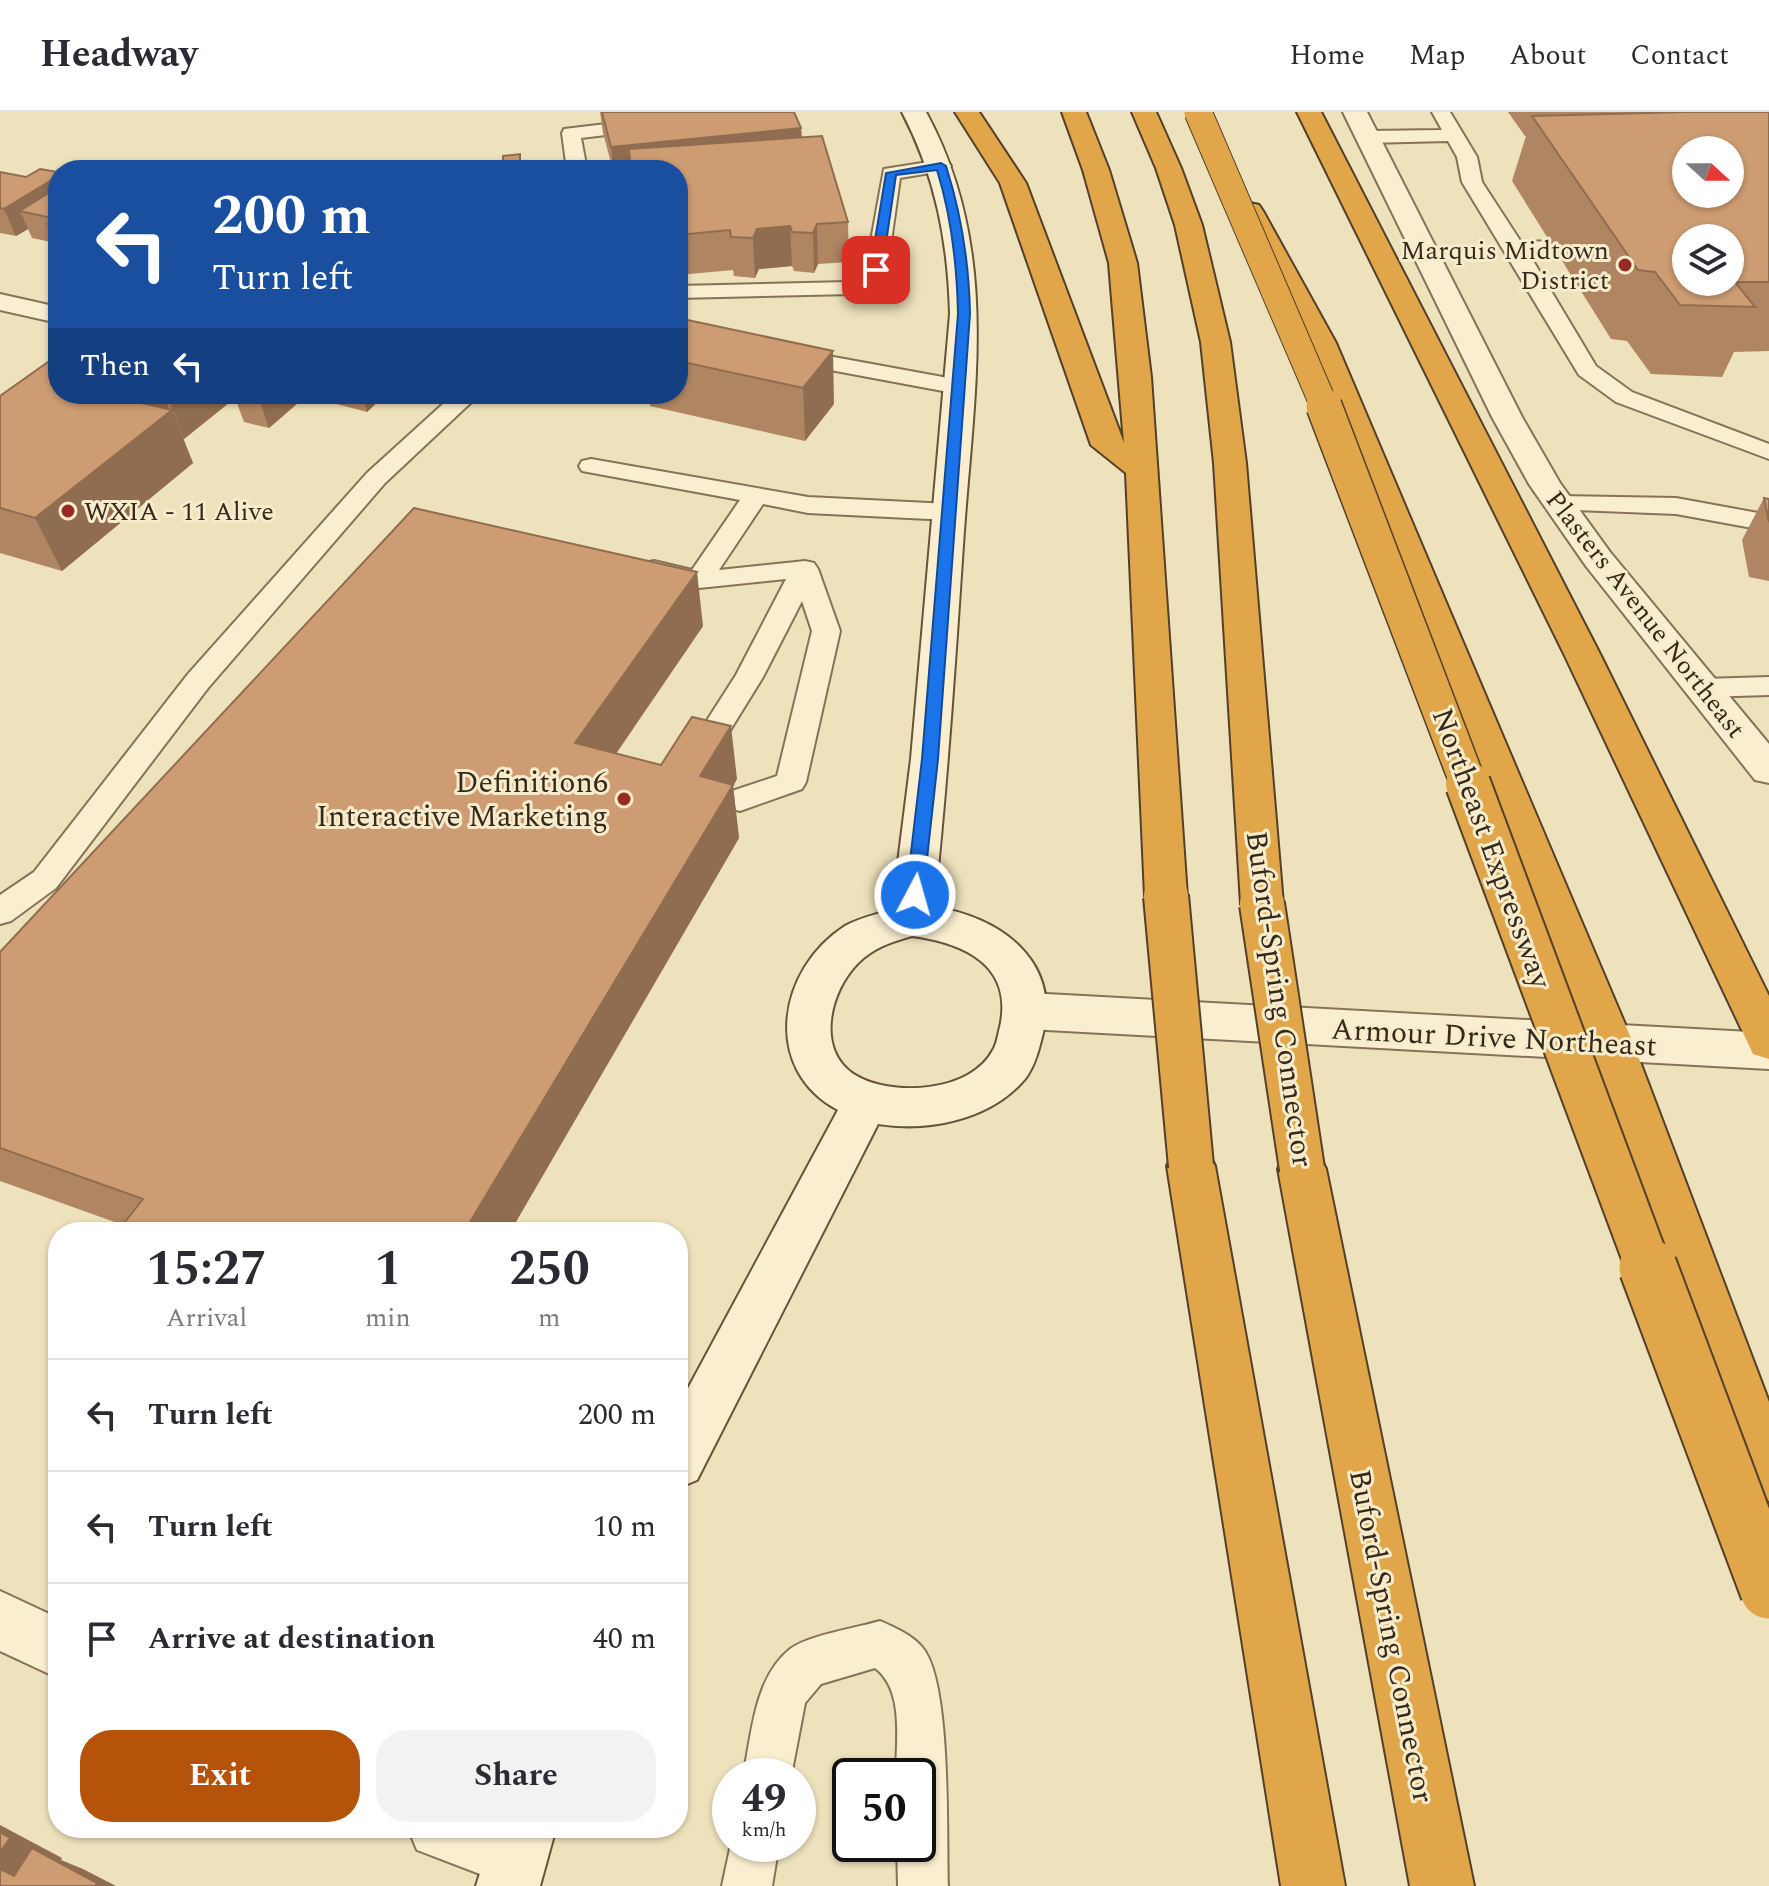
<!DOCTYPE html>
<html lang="en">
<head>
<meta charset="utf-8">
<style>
  :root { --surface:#fff; --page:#f2f2f3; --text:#2b2b33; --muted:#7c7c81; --line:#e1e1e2; --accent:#b45309 }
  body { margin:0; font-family:Spectral,serif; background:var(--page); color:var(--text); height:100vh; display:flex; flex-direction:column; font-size:30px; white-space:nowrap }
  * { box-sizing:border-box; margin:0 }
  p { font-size:26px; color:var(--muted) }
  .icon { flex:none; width:44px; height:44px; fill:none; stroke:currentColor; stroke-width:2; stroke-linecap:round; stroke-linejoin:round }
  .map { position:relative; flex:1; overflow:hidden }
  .panel { position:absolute; left:48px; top:1110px; width:640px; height:616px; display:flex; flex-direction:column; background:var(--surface); border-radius:32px; box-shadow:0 2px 6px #0004 }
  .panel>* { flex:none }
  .banner { position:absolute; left:48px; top:48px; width:640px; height:244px; border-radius:32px; box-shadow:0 2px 6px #0004; background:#1a4fa0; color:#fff; overflow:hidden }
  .needle { width:52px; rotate:111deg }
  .buttons { position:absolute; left:1672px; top:24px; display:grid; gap:16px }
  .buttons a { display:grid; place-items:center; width:72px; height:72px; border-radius:50%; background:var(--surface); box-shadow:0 2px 6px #0004; font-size:40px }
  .speed { position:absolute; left:712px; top:1646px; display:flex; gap:16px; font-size:40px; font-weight:700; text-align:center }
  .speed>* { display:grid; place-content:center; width:104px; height:104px; border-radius:50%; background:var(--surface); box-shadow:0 2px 6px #0004; line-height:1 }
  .speed small { font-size:20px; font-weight:400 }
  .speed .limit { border:4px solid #111; border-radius:12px; background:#fff; color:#111 }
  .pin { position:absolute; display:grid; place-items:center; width:68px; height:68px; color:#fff; margin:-34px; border-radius:16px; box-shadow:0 4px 12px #0006 }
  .me { position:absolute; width:88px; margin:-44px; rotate:6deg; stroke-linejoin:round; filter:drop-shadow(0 0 6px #0008) }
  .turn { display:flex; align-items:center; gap:28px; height:168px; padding:0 32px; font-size:36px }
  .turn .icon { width:104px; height:104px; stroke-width:2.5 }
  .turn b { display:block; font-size:56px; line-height:68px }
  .then { display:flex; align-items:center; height:76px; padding:0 32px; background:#0003; gap:16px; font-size:30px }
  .eta { display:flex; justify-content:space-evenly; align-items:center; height:136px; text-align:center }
  .eta b { font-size:48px; font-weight:700; line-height:56px }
  .button { display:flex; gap:16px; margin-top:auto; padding:16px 32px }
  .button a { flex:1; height:92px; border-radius:32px; background:var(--accent); color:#fff; font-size:32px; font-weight:700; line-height:92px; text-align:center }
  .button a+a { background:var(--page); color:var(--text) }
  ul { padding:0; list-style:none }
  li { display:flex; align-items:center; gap:24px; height:112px; padding:0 32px; border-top:2px solid var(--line) }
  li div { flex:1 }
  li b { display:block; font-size:30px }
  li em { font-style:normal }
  header { display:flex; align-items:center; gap:48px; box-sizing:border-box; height:112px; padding:0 40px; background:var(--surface); border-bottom:2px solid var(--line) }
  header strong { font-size:38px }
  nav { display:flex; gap:44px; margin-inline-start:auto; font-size:28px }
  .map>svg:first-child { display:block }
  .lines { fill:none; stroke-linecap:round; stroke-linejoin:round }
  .service-casing { stroke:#867256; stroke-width:4 }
  .minor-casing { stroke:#867256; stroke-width:4 }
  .tertiary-casing { stroke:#867256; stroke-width:4 }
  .secondary-casing { stroke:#685339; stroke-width:4 }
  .motorway-casing { stroke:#53402b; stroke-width:4 }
  .service { fill:#f9efd0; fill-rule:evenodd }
  .minor { fill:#f9efd0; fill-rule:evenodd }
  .tertiary { fill:#f9efd0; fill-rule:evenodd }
  .secondary { fill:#f9efd0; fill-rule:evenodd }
  .motorway { fill:#e1a64a; fill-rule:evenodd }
  .motorway-bridge-far3-casing { stroke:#53402b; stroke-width:29; stroke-linecap:butt }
  .motorway-bridge-far2-casing { stroke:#53402b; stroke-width:38; stroke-linecap:butt }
  .motorway-bridge-far1-casing { stroke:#53402b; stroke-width:48; stroke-linecap:butt }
  .motorway-bridge-casing { stroke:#53402b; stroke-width:61; stroke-linecap:butt }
  .motorway-bridge-far3 { stroke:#e1a64a; stroke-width:27 }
  .motorway-bridge-far2 { stroke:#e1a64a; stroke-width:35 }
  .motorway-bridge-far1 { stroke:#e1a64a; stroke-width:44 }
  .motorway-bridge { stroke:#e1a64a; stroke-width:57 }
  .wall { fill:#b08662 }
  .shaded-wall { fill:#906d50 }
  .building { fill:#cd9c72; stroke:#906d50; stroke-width:2; fill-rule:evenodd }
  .route { fill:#1a73e8; stroke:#114b97; stroke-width:2 }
  .poi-dot { fill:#962a25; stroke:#f6eccc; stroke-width:3 }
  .labels { text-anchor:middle; stroke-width:6; stroke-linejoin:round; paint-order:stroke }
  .far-poi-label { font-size:26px; fill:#35291b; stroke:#f6eccc; text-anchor:end }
  .far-street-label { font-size:26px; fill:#35291b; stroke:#f6eccc }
  .poi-label { font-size:30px; fill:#35291b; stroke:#f6eccc; text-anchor:end }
  .street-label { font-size:30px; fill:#35291b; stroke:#f6eccc }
</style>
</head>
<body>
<header>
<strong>Headway</strong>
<nav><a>Home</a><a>Map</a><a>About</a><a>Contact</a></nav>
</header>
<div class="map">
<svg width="1769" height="1774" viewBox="0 0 1769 1774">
  <rect width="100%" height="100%" fill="#eee2bd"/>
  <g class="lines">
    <defs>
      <path id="service" d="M 1432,0 L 1450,0 L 1477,45 L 1482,70 L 1521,130 L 1553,129 L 1563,135 L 1553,141 L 1529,142 L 1596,254 L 1632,280 L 1769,332 L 1769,347 L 1616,290 L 1579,263 L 1462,70 L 1457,45 L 1448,29 L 1367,31 L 1358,25 L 1367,19 L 1442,18 Z
        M 648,7 L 655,9 L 657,13 L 655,17 L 581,26 L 587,58 L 567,58 L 562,21 L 564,17 Z
        M 941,48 L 948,50 L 951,54 L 948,58 L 900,66 L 887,158 L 861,181 L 853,182 L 678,186 L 678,174 L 848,170 L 866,156 L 884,57 Z
        M 790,237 L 959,268 L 967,270 L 971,275 L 967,280 L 959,282 L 782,249 L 779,244 L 782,239 Z
        M 454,282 L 480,282 L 385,371 L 208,576 L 56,776 L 11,809 L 0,812 L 0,783 L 34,760 L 188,562 L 367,361 Z
        M 591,347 L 808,385 L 949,392 L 958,395 L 962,400 L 958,405 L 949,408 L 808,401 L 763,392 L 719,458 L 805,449 L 814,451 L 818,457 L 840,519 L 806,670 L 802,677 L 740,699 L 729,696 L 725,688 L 729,680 L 777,664 L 812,519 L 802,489 L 763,565 L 705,659 L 694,662 L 683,659 L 679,652 L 736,563 L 786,467 L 699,476 L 645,463 L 641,457 L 645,451 L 654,449 L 692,458 L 740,388 L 582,359 L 579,354 L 582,349 Z
        M 1560,384 L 1676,386 L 1769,403 L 1769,419 L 1676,402 L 1551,397 L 1547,392 L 1551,387 Z
        M 1769,565 L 1769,583 L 1703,585 L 1693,583 L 1689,576 L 1693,569 L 1703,567 Z
        M 880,1509 C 894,1515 912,1523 922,1535 C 952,1569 946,1725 948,1774 L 898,1774 L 897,1732 L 918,1732 L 918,1664 L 896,1664 C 896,1629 905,1579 875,1556 L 821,1572 L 805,1591 L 791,1664 L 743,1664 C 752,1622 754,1566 790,1537 C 809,1523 856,1516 880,1509 Z
        M 731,1732 L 779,1732 L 772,1774 L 722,1774 Z"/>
      <path id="minor" d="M 1343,0 L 1367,0 L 1522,305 L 1560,371 L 1610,440 L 1769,632 L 1769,671 L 1755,668 L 1586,454 L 1529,372 L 1492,305 Z
        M 0,182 L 58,195 L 58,211 L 0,198 Z
        M 0,1479 L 58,1506 L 58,1566 L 0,1539 Z
        M 408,1716 L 525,1716 L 538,1722 L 548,1744 L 538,1766 L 511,1774 L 417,1738 Z"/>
      <path id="tertiary" d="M 1028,881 L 1769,921 L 1769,957 L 1028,917 L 1012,911 L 1006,899 L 1012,887 Z"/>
      <path id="secondary" d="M 902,0 L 926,0 C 1002,140 973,281 963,433 C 955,554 947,674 934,795 C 1000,805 1060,848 1043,921 C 1039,937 1035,954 1025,967 C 990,1008 929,1020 878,1012 L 697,1368 L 678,1376 L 678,1295 L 838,998 C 761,957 778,857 845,814 C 859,806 877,802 892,798 L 911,647 L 950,202 C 948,130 936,65 902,0 ZM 912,824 C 964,831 1014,853 1000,915 C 998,922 997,932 993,938 C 971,981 891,985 855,963 C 815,938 830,879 858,851 C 874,835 892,830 912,824 Z
        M 494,1716 L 556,1716 L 540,1774 L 476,1774 Z"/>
      <path id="motorway" d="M 955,0 L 979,0 L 1026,71 L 1124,331 L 1109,151 L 1083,58 L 1062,0 L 1086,0 L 1109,58 L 1137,151 L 1151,265 L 1187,784 L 1181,795 L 1166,800 L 1151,795 L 1145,784 L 1126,361 L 1091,333 L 1000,71 Z
        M 1132,0 L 1156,0 L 1181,56 L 1202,113 L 1230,230 L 1246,351 L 1283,792 L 1277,803 L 1262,808 L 1247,803 L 1241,792 L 1214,351 L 1201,230 L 1175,113 L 1156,56 Z
        M 1297,0 L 1321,0 L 1601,544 L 1769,884 L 1769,947 L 1753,942 L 1747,929 L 1565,544 Z
        M 1250,91 L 1259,93 L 1263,99 L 1336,231 L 1633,931 L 1769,1290 L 1769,1389 L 1750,1381 L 1742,1362 L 1589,931 L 1306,231 L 1237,99 L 1241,93 Z
        M 1191,1034 L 1208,1040 L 1215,1054 L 1345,1774 L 1281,1774 L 1167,1054 L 1174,1040 Z
        M 1302,1036 L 1319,1043 L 1326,1057 L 1474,1774 L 1410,1774 L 1278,1057 L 1285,1043 Z"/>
    </defs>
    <use href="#service" class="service-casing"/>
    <use href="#minor" class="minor-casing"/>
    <use href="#tertiary" class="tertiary-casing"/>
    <use href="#secondary" class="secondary-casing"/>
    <use href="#motorway" class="motorway-casing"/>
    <use href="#service" class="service"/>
    <use href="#minor" class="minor"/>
    <use href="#tertiary" class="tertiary"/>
    <use href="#secondary" class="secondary"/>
    <use href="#motorway" class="motorway"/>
    <defs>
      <path id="motorway-bridge-far3" d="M 1198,0 L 1325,296"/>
      <path id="motorway-bridge-far2" d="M 1324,294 L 1469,674"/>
      <path id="motorway-bridge-far1" d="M 1468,672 L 1649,1157
        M 1166,784 L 1191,1054
        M 1262,792 L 1302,1057"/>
      <path id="motorway-bridge" d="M 1648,1155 L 1769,1478"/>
    </defs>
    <use href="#motorway-bridge-far3" class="motorway-bridge-far3-casing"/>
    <use href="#motorway-bridge-far2" class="motorway-bridge-far2-casing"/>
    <use href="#motorway-bridge-far1" class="motorway-bridge-far1-casing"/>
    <use href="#motorway-bridge" class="motorway-bridge-casing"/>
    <use href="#motorway-bridge-far3" class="motorway-bridge-far3"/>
    <use href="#motorway-bridge-far2" class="motorway-bridge-far2"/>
    <use href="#motorway-bridge-far1" class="motorway-bridge-far1"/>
    <use href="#motorway-bridge" class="motorway-bridge"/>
  </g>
  <path class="wall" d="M 600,0 L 794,0 L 801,16 L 802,25 L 848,110 L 849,150 L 818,152 L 814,161 L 794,159 L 792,154 L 759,157 L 755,166 L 734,164 L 733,158 L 678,163 L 678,58 L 613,58 L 603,21 Z
    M 1508,0 L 1769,0 L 1769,239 L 1734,240 L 1722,265 L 1651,262 L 1627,229 L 1611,227 L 1512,69 L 1526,24 L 1525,24 Z
    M 520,42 L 523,58 L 503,58 L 503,55 Z
    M 0,60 L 26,65 L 58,60 L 58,137 L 56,131 L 32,126 L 28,117 L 16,124 L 0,121 Z
    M 678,206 L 834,292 L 805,329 L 650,294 L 648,282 L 678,282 Z
    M 58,282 L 386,282 L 367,300 L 306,284 L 269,316 L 244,310 L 235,286 L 184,327 L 183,327 L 193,351 L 62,459 L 0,441 L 0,284 Z
    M 404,282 L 430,282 L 424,287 Z
    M 1764,386 L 1769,387 L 1769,469 L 1749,465 L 1742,428 Z
    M 703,514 L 616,642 L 661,653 L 737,667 L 733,674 L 739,726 L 510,1120 L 117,1120 L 123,1113 L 0,1069 L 0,840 Z"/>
  <path class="shaded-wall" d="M 801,16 L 803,54 L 678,58 L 614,58 L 611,35 Z
    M 58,64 L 58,97 L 20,99 L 28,117 L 16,124 L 4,97 Z
    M 817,112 L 818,152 L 814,161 L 813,121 Z
    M 790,114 L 792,154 L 759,157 L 755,166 L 753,126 L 757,117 Z
    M 833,239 L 834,292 L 805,329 L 803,276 Z
    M 148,282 L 163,282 L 170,299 L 172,298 L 193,351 L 62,459 L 35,406 L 138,290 Z
    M 166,282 L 234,282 L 235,286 L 184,327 Z
    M 257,282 L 305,282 L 306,284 L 269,316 Z
    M 362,282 L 386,282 L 367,300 Z
    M 697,460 L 703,514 L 586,685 L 575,631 Z
    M 731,614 L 737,667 L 733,674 L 739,726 L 510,1120 L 464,1120 L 700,664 Z
    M 0,1713 L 62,1746 L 61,1748 L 83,1757 L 116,1774 L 95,1774 L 14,1764 L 0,1757 Z"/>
  <path class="building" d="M 602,0 L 794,0 L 801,16 L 611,35 Z
    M 1686,0 L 1769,0 L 1769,170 L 1735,170 L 1755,195 L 1680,193 L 1655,160 L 1638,158 L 1532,4 ZM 1686,38 L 1730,38 L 1730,82 L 1686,82 ZM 1686,126 L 1730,126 L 1730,170 L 1686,170 Z
    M 822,24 L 848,110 L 817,112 L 813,121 L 792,120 L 790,114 L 757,117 L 753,126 L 731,125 L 730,118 L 678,123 L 678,58 L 631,58 L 629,37 Z
    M 520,42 L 520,54 L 503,55 L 503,44 Z
    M 162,49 L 192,55 L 188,58 L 148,58 Z
    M 40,57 L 58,60 L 58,64 L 4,97 L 0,96 L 0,60 L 26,65 Z
    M 58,75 L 58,115 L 48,112 L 56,107 L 20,99 Z
    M 678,206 L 833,239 L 803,276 L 678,249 Z
    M 58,243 L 58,282 L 148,282 L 138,290 L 172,298 L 35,406 L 0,396 L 0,284 Z
    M 1764,386 L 1769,387 L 1769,410 Z
    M 414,396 L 697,460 L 575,631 L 661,653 L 692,605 L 731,614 L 700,664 L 733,673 L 464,1120 L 117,1120 L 143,1087 L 0,1036 L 0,840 Z
    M 0,1720 L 10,1726 L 0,1740 Z
    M 32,1736 L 97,1771 L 95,1774 L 0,1774 L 0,1757 L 14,1764 Z"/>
  <path class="route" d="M 941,51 L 946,54 C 962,104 969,150 970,202 L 938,647 L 923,783 L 915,790 L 906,783 L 922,647 L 958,202 C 957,152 952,106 937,58 L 896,63 L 882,158 L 876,161 L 870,158 L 886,61 Z"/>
  <g class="poi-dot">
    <circle cx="1625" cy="153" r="8"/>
    <circle cx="68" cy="399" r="8"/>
    <circle cx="624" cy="687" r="8"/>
  </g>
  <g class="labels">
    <g class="far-poi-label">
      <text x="1609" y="147">Marquis Midtown<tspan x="1609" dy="30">District</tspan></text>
      <text x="84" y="408" text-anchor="start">WXIA - 11 Alive</text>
    </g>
    <g class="far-street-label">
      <text transform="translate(1646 502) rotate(52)" y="9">Plasters Avenue Northeast</text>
    </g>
    <g class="poi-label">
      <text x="608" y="680">Definition6<tspan x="608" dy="34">Interactive Marketing</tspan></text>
    </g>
    <g class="street-label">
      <text transform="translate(1492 736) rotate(70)" y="10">Northeast Expressway</text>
      <text transform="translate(1280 887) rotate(82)" y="10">Buford-Spring Connector</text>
      <text transform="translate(1494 925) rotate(3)" y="10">Armour Drive Northeast</text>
      <text transform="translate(1392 1524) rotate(79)" y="10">Buford-Spring Connector</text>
    </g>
  </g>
</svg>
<div class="buttons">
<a><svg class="needle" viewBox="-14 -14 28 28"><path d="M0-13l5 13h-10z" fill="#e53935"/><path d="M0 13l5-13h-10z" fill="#7c7c81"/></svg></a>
<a><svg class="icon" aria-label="layers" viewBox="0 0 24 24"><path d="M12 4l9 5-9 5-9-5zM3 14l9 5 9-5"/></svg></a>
</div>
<div class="speed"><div>49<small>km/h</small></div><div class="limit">50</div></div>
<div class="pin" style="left:876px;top:158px;background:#d93025"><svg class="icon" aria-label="arrive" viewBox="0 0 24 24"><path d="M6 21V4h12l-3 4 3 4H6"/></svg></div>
<svg class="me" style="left:915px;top:783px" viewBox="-20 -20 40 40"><circle r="17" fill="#1a73e8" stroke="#fff" stroke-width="3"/><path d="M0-11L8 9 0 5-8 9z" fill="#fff"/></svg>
<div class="banner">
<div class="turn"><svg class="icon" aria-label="left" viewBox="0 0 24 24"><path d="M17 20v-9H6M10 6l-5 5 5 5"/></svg><div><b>200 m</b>Turn left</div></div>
<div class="then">Then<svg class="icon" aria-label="left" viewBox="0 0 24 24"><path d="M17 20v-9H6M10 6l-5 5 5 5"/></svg></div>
</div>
<section class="panel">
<div class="eta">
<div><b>15:27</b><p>Arrival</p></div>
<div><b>1</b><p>min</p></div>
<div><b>250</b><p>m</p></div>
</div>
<ul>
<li><svg class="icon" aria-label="left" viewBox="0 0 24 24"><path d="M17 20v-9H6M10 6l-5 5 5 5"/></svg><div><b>Turn left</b></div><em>200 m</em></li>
<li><svg class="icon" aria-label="left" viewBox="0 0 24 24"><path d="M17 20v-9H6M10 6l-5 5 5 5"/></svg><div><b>Turn left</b></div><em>10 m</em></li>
<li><svg class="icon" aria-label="arrive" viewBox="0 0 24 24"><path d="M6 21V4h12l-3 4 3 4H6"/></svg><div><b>Arrive at destination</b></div><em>40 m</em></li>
</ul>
<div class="button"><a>Exit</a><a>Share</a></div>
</section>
</div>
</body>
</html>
